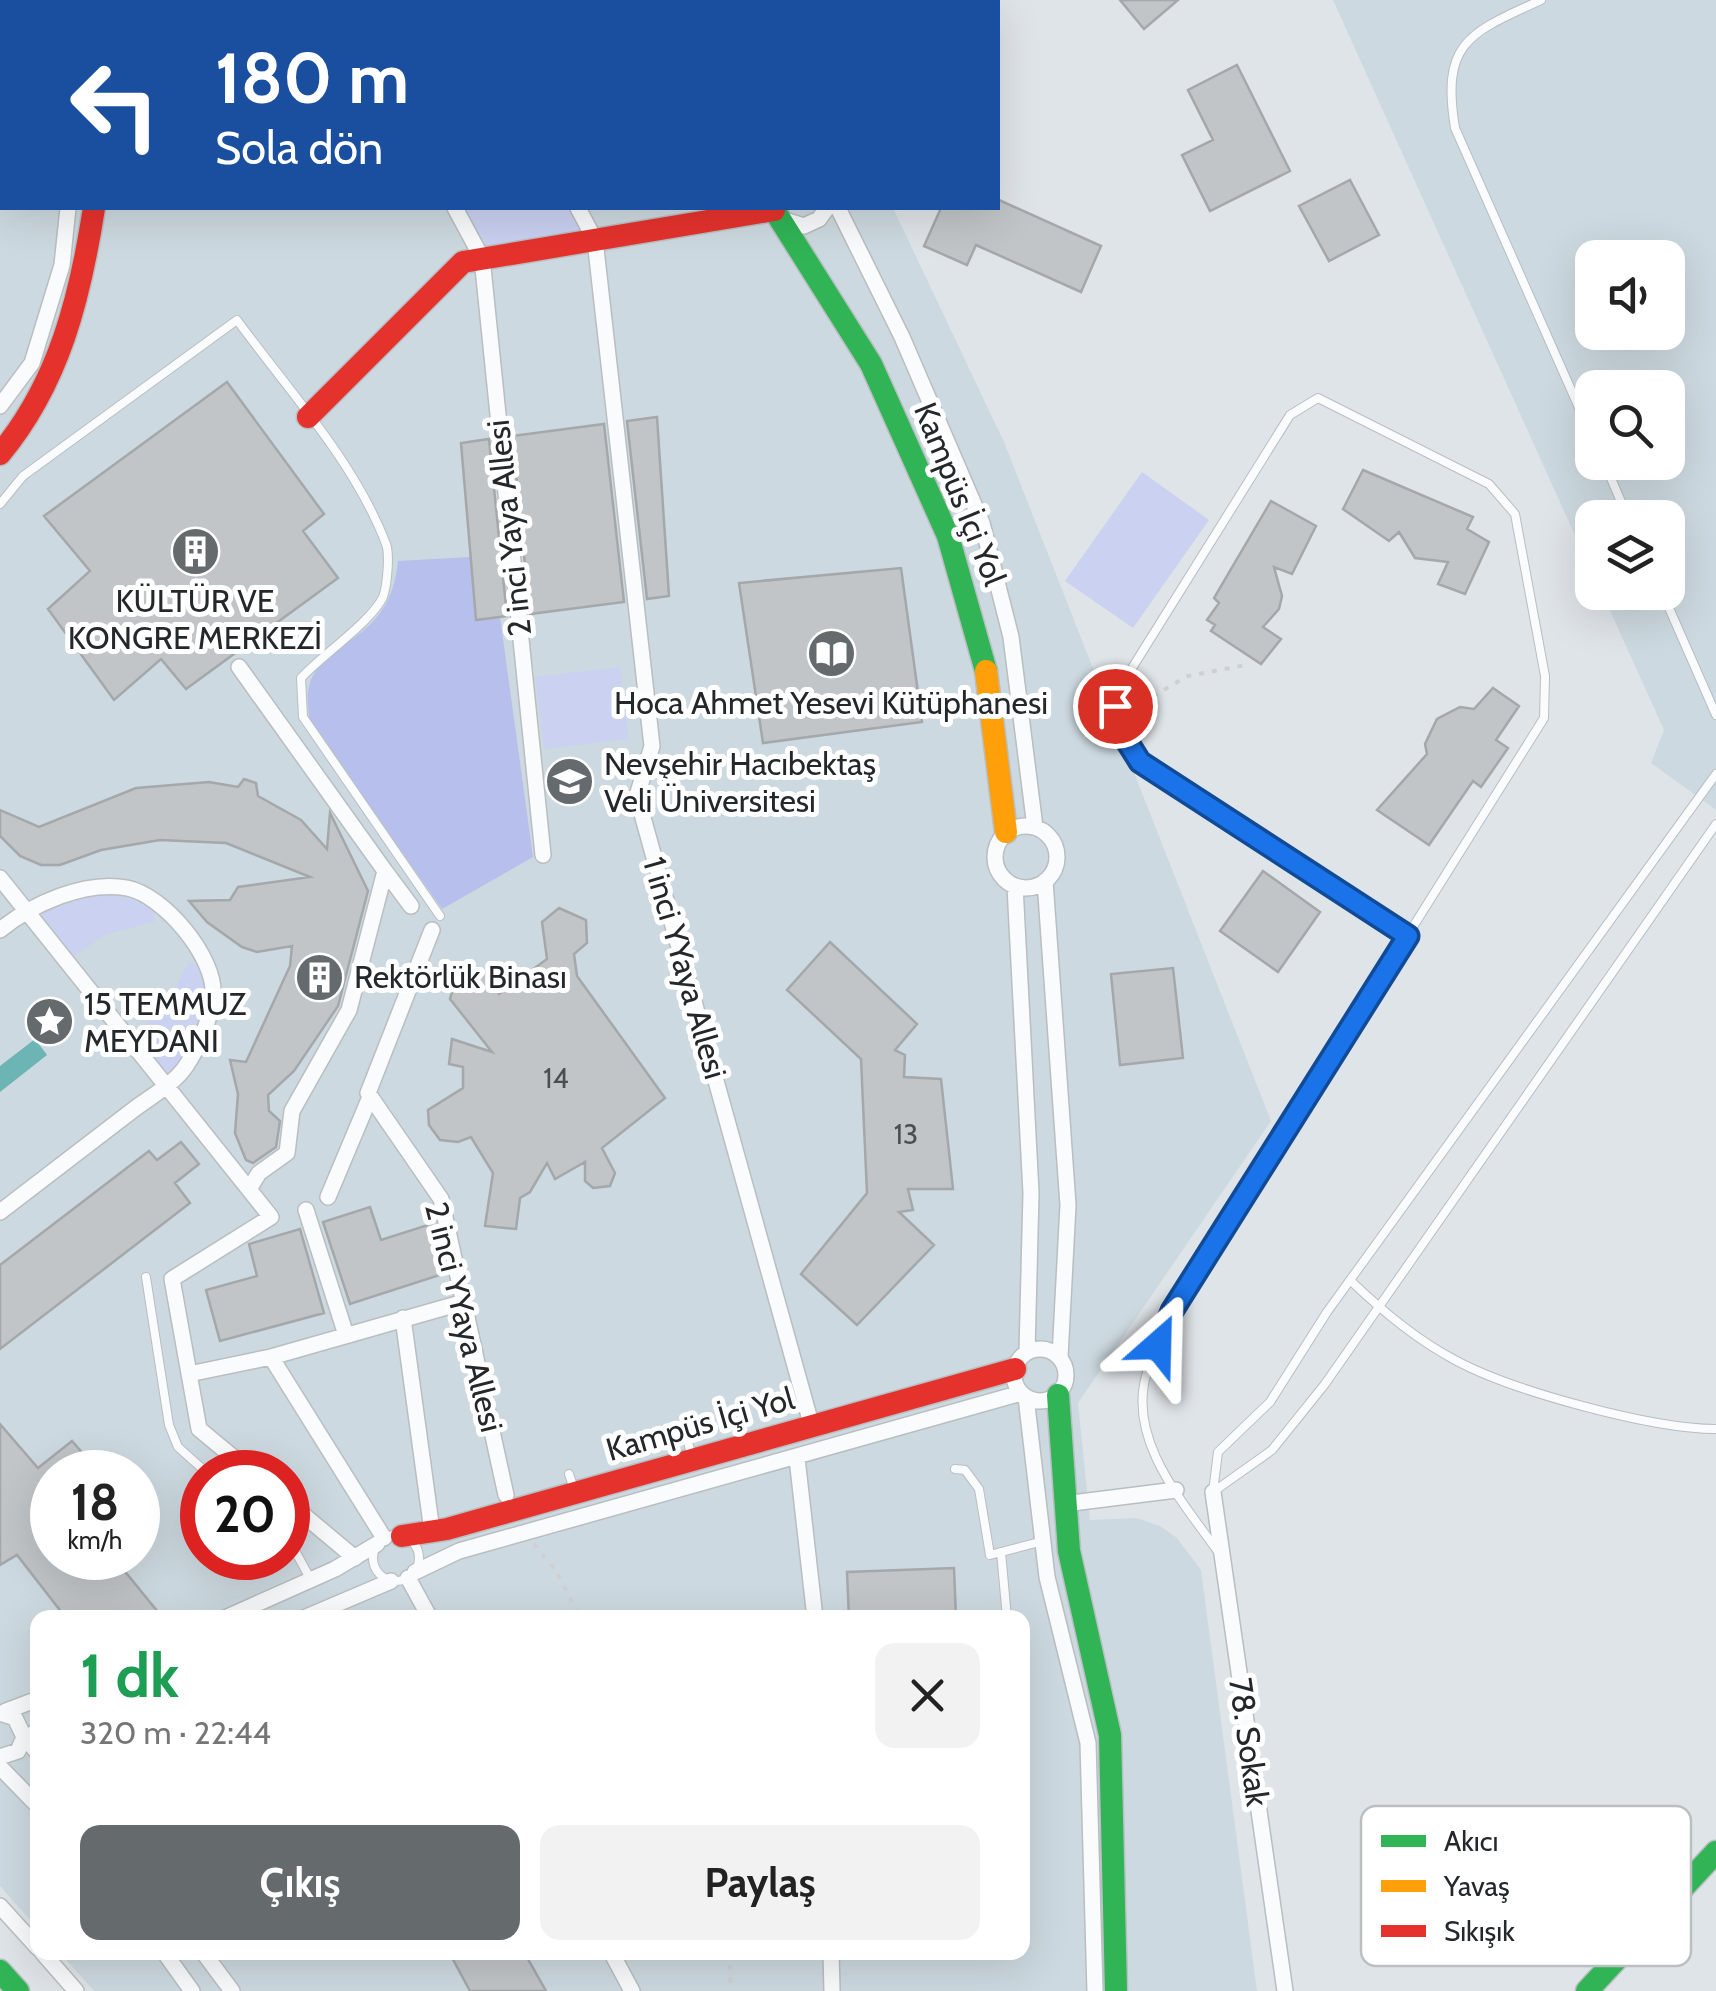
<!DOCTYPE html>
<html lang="tr">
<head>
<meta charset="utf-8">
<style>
  :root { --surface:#fff; --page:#f2f2f2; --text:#222; --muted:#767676; --accent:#656a6d }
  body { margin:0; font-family:Cabin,sans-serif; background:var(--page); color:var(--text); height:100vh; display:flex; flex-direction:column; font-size:38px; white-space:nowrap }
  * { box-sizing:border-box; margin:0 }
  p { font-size:32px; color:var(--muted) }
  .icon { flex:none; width:55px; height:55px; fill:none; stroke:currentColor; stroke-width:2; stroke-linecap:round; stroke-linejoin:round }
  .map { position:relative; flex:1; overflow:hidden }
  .drawer { position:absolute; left:30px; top:1610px; width:1000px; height:350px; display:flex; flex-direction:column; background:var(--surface); border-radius:20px; box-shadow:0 10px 40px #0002 }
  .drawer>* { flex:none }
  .banner { position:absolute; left:0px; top:0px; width:1000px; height:210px; box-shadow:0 10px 40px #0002; background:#1a4fa0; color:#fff; overflow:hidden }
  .tools { position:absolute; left:1575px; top:240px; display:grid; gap:20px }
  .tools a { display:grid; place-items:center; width:110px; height:110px; border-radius:20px; background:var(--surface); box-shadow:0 10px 40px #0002; font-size:50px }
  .speed { position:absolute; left:30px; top:1450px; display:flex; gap:20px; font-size:50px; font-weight:700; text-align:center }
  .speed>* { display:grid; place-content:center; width:130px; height:130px; border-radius:50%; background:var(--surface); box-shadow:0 10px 40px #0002; line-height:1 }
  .speed small { font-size:25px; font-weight:400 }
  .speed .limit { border:15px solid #d22; background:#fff; color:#111 }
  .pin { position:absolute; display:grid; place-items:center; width:85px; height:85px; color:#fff; margin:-42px; border:5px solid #fff; border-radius:50%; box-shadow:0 2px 10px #0007 }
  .me { position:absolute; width:110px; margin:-55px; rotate:25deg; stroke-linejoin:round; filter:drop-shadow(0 0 8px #0008) }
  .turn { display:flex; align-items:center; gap:35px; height:210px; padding:0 50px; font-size:45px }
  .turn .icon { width:130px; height:130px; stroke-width:2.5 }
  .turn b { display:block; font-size:70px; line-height:85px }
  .round { display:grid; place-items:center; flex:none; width:105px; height:105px; border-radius:20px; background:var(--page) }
  .summary { display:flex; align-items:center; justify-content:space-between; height:170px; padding:0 50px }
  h1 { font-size:60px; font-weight:700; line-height:75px; color:#1e9e55 }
  .button { display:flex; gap:20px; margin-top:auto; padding:20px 50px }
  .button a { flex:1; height:115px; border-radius:20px; background:var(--accent); color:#fff; font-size:40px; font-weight:700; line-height:115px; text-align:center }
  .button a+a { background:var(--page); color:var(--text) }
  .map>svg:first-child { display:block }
  .built { fill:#cdd9e0; fill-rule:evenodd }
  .green { fill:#cad1f1 }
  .forest { fill:#b7bfec }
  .water { fill:#6db4b4 }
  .building { fill:#c1c5c8; stroke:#a5a8ab; stroke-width:2.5 }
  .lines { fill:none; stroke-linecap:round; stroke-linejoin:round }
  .lane-casing { stroke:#b9bec0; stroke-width:10 }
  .street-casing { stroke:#b9bec0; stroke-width:18 }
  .fast-casing { stroke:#b9bec0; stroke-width:25 }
  .slow-casing { stroke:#b9bec0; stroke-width:25 }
  .jam-casing { stroke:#b9bec0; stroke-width:25 }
  .path { stroke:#cfd0d1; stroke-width:4; stroke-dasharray:5 8; stroke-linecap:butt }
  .lane { stroke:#fafbfc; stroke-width:8 }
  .street { stroke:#fafbfc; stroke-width:15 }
  .fast { stroke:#30b455; stroke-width:22 }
  .slow { stroke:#ff9f0a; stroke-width:22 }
  .jam { stroke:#e5322d; stroke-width:22 }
  .route-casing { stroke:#114b97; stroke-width:25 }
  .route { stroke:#1a73e8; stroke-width:18 }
  .labels { text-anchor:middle; stroke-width:10; stroke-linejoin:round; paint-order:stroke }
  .number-label { font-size:28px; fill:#4b4f52 }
  .street-label { font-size:32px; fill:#24282b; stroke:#fff }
  .poi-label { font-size:32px; fill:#24282b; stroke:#fff; text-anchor:start }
  .key { fill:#fff; stroke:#bdbebf; stroke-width:2.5 }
  .key-label { font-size:28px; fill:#24282b }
</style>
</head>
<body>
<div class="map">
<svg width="1716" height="1991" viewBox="0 0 1716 1991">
  <rect width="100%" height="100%" fill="#dfe4e8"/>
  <path class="built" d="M 0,0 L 796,0 L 2,2 L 2,208 L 893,208 L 1004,442 L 1271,1121 L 1078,1403 L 1090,1520 L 1136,1518 L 1160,1526 L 1177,1538 L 1201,1570 L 1257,1991 L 94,1991 L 60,1953 L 1022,1952 L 1022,1618 L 38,1618 L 37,1928 L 0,1886 ZM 52,1472 L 138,1472 L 138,1558 L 52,1558 ZM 202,1472 L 288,1472 L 288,1558 L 202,1558 Z
    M 1333,0 L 1716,0 L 1716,810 L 1651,763 L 1664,730 L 1602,593 L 1668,592 L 1668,518 L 1592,518 L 1592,573 ZM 1592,258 L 1668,258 L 1668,332 L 1592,332 ZM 1592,388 L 1668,388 L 1668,462 L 1592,462 Z"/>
  <path class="green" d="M 455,208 L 578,208 L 595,240 L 482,258 Z
    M 1142,472 L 1209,520 L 1133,628 L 1065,581 Z
    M 620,667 L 629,739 L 544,749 L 535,677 Z
    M 101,893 L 142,900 L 153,908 L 155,921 L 105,935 L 71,958 L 37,918 L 42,912 Z
    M 189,962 L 201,967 C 214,1019 194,1032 171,1075 L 164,1078 L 133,1035 L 164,1008 Z"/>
  <path class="forest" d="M 471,557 L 476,620 L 500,617 L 533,857 L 442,909 L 309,720 C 309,710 306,697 309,687 C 321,637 390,646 398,561 Z"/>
  <path class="water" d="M 35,1039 L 47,1055 L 0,1092 L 0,1066 Z"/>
  <path class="building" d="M 1120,0 L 1178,0 L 1144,29 Z
    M 1237,65 L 1290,171 L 1210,211 L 1182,155 L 1213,140 L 1188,90 Z
    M 1350,180 L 1379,235 L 1329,261 L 1299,206 Z
    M 999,200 L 1101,246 L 1081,292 L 976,245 L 967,265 L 924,246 L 941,208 L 998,208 Z
    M 227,382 L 324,514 L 303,531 L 338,578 L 186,689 L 161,659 L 114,700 L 48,609 L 90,571 L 44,516 Z
    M 657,417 L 669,596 L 647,599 L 627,421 Z
    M 604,424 L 624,602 L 530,614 L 512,436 Z
    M 489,439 L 507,616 L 476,620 L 461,443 Z
    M 1363,470 L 1473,517 L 1467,529 L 1489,542 L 1465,594 L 1438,584 L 1448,562 L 1415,558 L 1399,532 L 1389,541 L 1343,509 Z
    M 1271,501 L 1316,526 L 1292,574 L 1274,567 L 1282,596 L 1279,609 L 1263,627 L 1281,639 L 1261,664 L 1211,631 L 1215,625 L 1207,620 L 1219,603 L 1214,598 Z
    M 901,568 L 922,722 L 763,743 L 739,583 Z
    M 1493,688 L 1519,706 L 1496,740 L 1508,748 L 1481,787 L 1473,781 L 1429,845 L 1377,810 L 1427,754 L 1425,744 L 1437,719 L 1460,707 L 1474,709 Z
    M 244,779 L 256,783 L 258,796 L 301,820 L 327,849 L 330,813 L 368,891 L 338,1006 L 294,1071 L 268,1095 L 269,1111 L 280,1121 L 276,1147 L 253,1163 L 246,1160 L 235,1133 L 238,1094 L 230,1060 L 246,1062 L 290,966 L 292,946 L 257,952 L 242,947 L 207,922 L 189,901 L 230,900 L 238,887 L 310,877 L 226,843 L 160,840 L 101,850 L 60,865 L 41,865 L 20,856 L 0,836 L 0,810 L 39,827 L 136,788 L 209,782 L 238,787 Z
    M 1263,871 L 1320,912 L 1278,972 L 1220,931 Z
    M 559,908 L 586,920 L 587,943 L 574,954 L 577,976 L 665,1098 L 602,1148 L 615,1173 L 610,1186 L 593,1188 L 585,1181 L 585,1162 L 555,1179 L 547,1163 L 530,1192 L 520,1198 L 516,1229 L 485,1226 L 493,1173 L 471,1137 L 458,1142 L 440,1140 L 429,1125 L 428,1110 L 463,1088 L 463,1067 L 449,1064 L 452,1039 L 492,1052 L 450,999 L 455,982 L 467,971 L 487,972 L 499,994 L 547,959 L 542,922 Z
    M 830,942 L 917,1024 L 895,1050 L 905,1055 L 904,1077 L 941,1079 L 953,1189 L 908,1189 L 913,1210 L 899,1212 L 934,1245 L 857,1325 L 801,1274 L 867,1193 L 861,1059 L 787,990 Z
    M 1173,968 L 1183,1058 L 1120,1065 L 1111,974 Z
    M 181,1142 L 199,1164 L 175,1183 L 190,1203 L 0,1349 L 0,1265 L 149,1151 L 157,1160 Z
    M 370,1207 L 381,1240 L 431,1224 L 446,1273 L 350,1304 L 323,1222 Z
    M 300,1229 L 324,1313 L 220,1341 L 206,1290 L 257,1276 L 249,1244 Z
    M 0,1424 L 38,1468 L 72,1441 L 99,1472 L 52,1472 L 52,1558 L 114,1558 L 158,1612 L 150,1618 L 66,1618 L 17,1555 L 0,1565 Z
    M 954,1568 L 956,1618 L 849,1618 L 847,1572 Z
    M 449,1952 L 524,1952 L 546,1991 L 470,1991 Z"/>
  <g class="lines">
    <defs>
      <path id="lane" d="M 1541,0 C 1469,33 1441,42 1455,128 L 1592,437
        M 1604,462 L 1628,518
        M 0,504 L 23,476 L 237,320 C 288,390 355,462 386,544 C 390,555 387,586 383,597 C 372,621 321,656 301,678 L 303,717 L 440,916
        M 1662,592 L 1716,715
        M 146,1277 L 169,1425 L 178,1447 L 206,1472
        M 1350,1280 C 1381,1310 1417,1340 1455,1360 C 1512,1391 1652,1429 1716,1429
        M 687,1438 L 692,1458
        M 955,1469 L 965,1470 L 979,1489 L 990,1555 L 1043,1541
        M 569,1474 L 574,1489
        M 1213,1492 L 1218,1452 L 1270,1402 L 1327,1312 L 1716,774
        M 1213,1492 L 1272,1450 L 1325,1384 L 1716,824
        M373 1558a23 23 0 1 1 46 0a23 23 0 1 1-46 0Z
        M 288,1538 L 311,1580
        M 1216,1549 C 1182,1501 1128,1440 1146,1376 C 1152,1354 1163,1332 1172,1311 L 1544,718 L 1545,676 L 1515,514 L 1489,484 L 1318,398 L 1290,415 L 1124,681 C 1111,719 1119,729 1140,762 L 1408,935
        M 1001,1552 L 1007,1618"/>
      <path id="street" d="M 32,0 L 33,2
        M 59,0 L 60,2
        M 349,0 L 350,2
        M 467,0 L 468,2
        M 703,0 L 704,2
        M 737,0 L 738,2
        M 455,208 L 482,258 L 543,855
        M 578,208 L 595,240 L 652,746 L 637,796 L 812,1427
        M 838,208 L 902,337 L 982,523 L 1011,637 L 1035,827
        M 781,219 L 804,226 L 819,219 L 827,208
        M 0,406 L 32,363 L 62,265 L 68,208
        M 239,667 L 385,871 L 349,1010 L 292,1111 L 287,1153 L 259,1173 L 249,1189
        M995 857a31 31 0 1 1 62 0a31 31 0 1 1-62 0Z
        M 385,871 L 411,906
        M 0,878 L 271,1217 L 172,1279 L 199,1429 L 251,1472
        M 1045,881 L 1068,1205 L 1060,1357
        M 1015,886 L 1031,1193 L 1027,1352
        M 0,930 C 32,904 85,880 127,888 C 164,895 216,958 213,995 C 211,1018 199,1047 186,1066 C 174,1084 150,1097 133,1110 C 89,1144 44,1178 0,1212
        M 432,930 L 368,1093 L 441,1199 L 506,1495
        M 328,1197 L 370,1097
        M 306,1210 L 346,1335
        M 403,1318 L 432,1531
        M1014 1375a26 26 0 1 1 52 0a26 26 0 1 1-52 0Z
        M 271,1357 L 384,1538
        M 189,1374 L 271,1357 L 464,1302
        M 1026,1397 L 1047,1577 L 1088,1743 L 1095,1991
        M 797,1458 L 815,1618
        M 1213,1492 L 1285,1991
        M 288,1502 L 355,1558
        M 1064,1504 L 1176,1490
        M 415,1572 L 459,1551 L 1021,1393
        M 408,1578 L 430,1618
        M 225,1618 L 335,1569 L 377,1544
        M 304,1618 L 391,1581
        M 6,1711 L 38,1699
        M 0,1713 L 15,1718 L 24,1737 L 18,1751 L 0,1757
        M 38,1732 L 24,1737 L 38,1753
        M 0,1767 L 38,1806
        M 0,1906 L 38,1948
        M 42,1952 L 76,1991
        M 164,1952 L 192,1991
        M 203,1952 L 232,1991
        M 611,1952 L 632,1991
        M 831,1952 L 832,1991"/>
      <path id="fast" d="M 773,208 L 871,364 L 948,536 L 986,671
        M 1058,1395 L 1069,1551 L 1110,1735 L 1116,1991
        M 0,1971 L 18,1991
        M 1587,1991 L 1716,1852"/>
      <path id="slow" d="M 986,671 L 1006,832"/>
      <path id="jam" d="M 308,417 L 463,262 L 774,210
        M 0,454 C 59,383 80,298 94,208
        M 402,1536 L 447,1529 L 1015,1369"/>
    </defs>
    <use href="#lane" class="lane-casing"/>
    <use href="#street" class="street-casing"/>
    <use href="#fast" class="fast-casing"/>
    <use href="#slow" class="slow-casing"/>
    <use href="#jam" class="jam-casing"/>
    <path class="path" d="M 1130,709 L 1188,676 L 1246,665
      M 534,1544 L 557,1572 L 580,1618
      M 729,1952 L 731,1991"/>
    <use href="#lane" class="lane"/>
    <use href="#street" class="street"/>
    <use href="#fast" class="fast"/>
    <use href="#slow" class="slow"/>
    <use href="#jam" class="jam"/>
  </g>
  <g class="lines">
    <defs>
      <path id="route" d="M 1115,706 L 1120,730 L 1140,762 L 1408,936 L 1172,1311 L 1158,1345"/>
    </defs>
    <use href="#route" class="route-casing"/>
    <use href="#route" class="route"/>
  </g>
  <defs>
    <symbol id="building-disc" viewBox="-11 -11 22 22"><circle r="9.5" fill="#656a6d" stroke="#fff"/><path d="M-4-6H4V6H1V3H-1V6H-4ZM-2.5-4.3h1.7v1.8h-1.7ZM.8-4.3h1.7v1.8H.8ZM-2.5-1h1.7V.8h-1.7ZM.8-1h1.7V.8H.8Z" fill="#fff"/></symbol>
    <symbol id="library-disc" viewBox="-11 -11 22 22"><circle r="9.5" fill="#656a6d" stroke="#fff"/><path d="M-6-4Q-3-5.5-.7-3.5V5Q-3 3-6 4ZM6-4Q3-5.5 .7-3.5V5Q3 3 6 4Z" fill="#fff"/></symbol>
    <symbol id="university-disc" viewBox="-11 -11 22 22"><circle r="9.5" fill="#656a6d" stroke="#fff"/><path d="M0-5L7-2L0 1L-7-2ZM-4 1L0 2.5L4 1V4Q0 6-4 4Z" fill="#fff"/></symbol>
    <symbol id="sight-disc" viewBox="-11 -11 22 22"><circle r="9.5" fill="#656a6d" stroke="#fff"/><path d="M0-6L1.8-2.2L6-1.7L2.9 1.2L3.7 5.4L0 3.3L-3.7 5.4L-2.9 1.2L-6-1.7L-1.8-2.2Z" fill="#fff"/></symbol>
  </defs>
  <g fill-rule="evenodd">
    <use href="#building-disc" x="168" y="524" width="55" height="55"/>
    <use href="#library-disc" x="804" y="626" width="55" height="55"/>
    <use href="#university-disc" x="542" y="754" width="55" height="55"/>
    <use href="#building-disc" x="292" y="950" width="55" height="55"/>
    <use href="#sight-disc" x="22" y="994" width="55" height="55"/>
  </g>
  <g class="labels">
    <g class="number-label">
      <text x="556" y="1088">14</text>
      <text x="906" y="1144">13</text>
    </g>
    <g class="street-label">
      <text transform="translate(960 494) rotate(68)" y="11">Kampüs İçi Yol</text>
      <text transform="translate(509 528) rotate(-96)" y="11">2 inci Yaya Allesi</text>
      <text transform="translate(685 968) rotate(74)" y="11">1 inci YYaya Allesi</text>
      <text transform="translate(464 1317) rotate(76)" y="11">2 inci YYaya Allesi</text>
      <text transform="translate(700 1424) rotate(-16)" y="11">Kampüs İçi Yol</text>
      <text transform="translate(1249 1742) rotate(82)" y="11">78. Sokak</text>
    </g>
    <g class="poi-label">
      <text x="195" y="612" text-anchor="middle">KÜLTÜR VE<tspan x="195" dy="37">KONGRE MERKEZİ</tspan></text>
      <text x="831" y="714" text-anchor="middle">Hoca Ahmet Yesevi Kütüphanesi</text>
      <text x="604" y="775">Nevşehir Hacıbektaş<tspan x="604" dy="37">Veli Üniversitesi</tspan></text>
      <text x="354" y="988">Rektörlük Binası</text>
      <text x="84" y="1015">15 TEMMUZ<tspan x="84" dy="37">MEYDANI</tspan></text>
    </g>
  </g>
  <rect x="1361" y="1806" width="330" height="160" rx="15" class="key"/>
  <rect x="1381" y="1835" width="45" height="12" fill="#30b455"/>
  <rect x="1381" y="1880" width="45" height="12" fill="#ff9f0a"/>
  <rect x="1381" y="1925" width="45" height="12" fill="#e5322d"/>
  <g class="key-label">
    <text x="1444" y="1851">Akıcı</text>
    <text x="1444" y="1896">Yavaş</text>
    <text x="1444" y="1941">Sıkışık</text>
  </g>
</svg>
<div class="tools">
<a><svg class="icon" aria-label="sound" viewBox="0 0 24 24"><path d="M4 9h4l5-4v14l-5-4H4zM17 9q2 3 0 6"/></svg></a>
<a><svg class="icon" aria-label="search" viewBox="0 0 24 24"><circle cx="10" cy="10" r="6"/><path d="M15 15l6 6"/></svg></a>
<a><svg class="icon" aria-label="layers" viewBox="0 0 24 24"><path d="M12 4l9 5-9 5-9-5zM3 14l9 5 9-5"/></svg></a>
</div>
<div class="speed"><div>18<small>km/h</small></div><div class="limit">20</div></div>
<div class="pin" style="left:1115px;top:706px;background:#d93025"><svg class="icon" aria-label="arrive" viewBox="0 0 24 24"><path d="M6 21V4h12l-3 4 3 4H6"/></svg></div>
<svg class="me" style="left:1158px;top:1345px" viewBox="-20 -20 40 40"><path d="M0-17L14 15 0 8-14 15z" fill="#1a73e8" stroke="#fff" stroke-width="4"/></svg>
<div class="banner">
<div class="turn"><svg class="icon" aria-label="left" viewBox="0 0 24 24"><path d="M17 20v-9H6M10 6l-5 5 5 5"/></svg><div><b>180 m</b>Sola dön</div></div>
</div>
<section class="drawer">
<div class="summary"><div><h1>1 dk</h1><p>320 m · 22:44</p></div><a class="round"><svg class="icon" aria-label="close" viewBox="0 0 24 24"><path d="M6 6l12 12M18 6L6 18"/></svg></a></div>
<div class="button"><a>Çıkış</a><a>Paylaş</a></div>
</section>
</div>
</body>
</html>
